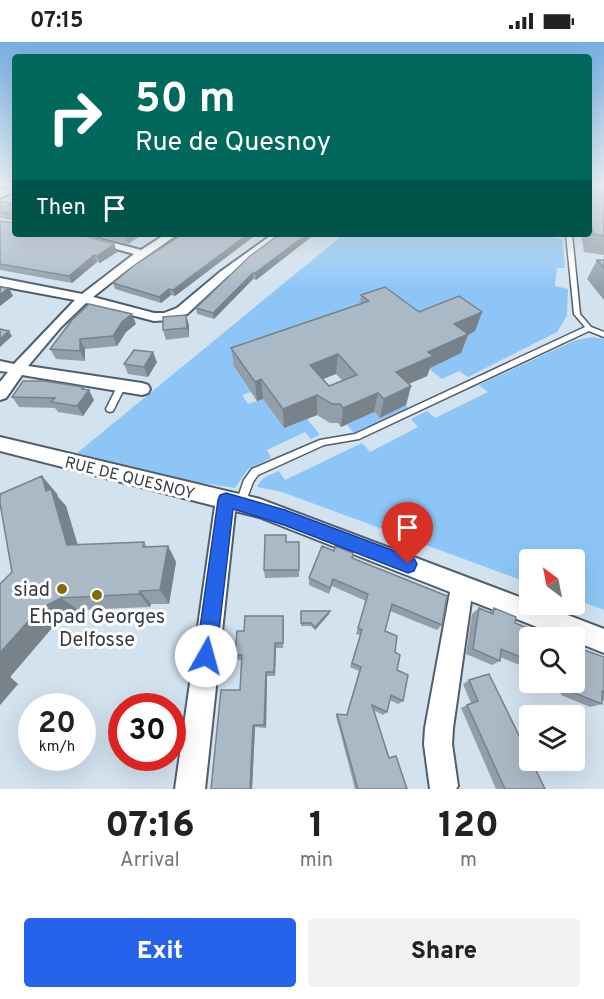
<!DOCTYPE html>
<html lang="en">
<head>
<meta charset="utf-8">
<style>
  :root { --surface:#fff; --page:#f2f2f2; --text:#222; --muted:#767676; --accent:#2563eb }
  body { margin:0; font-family:Overpass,sans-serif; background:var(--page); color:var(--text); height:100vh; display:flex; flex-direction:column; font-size:22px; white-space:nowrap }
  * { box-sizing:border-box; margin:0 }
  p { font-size:20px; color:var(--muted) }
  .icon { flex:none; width:33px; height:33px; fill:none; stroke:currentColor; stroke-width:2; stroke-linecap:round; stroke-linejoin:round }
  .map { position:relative; height:747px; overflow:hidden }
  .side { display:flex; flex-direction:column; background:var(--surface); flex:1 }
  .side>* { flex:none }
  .banner { position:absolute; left:12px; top:12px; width:580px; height:183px; border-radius:6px; box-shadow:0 6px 24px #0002; background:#00695c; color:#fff; overflow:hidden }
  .needle { width:39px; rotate:328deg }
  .controls { position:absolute; left:519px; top:507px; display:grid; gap:12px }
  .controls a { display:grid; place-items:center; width:66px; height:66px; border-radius:6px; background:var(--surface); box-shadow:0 6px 24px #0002; font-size:30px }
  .speed { position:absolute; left:18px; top:651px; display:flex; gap:12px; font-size:30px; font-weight:700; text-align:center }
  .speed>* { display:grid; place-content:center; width:78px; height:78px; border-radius:50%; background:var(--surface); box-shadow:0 6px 24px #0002; line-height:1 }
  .speed small { font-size:15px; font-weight:400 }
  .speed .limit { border:9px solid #d22; background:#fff; color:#111 }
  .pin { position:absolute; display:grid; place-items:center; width:51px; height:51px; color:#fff; margin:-62px -26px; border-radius:50% 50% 50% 0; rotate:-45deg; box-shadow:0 0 6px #0007 }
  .pin .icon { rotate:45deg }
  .me { position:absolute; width:66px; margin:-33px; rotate:7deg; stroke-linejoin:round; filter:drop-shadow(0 0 4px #0008) }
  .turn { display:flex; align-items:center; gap:21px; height:126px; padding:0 24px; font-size:27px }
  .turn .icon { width:78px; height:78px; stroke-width:2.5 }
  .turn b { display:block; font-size:42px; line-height:51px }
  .then { display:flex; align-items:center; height:57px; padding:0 24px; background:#0003; gap:12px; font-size:22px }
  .eta { display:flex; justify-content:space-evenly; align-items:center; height:102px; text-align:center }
  .eta b { font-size:36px; font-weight:800; line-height:42px }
  .cta { display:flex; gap:12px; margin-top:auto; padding:12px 24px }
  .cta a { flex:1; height:69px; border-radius:6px; background:var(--accent); color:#fff; font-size:24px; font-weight:800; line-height:69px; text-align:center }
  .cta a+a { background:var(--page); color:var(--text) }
  .status { display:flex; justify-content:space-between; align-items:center; height:42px; padding:0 30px; background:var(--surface); direction:ltr }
  .status svg { height:16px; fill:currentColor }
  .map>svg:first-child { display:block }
  .green { fill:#8dc6f6 }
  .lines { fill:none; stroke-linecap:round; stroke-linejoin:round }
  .service-casing { stroke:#515e6a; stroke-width:3 }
  .minor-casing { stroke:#515e6a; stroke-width:4 }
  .service { fill:#fff; fill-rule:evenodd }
  .minor { fill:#fff; fill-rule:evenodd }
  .wall { fill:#929faa; fill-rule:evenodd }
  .shaded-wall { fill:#77828b }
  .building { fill:#aab9c6; stroke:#77828b; stroke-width:1.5; fill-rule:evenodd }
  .route { fill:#2563eb; stroke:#184099; stroke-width:1.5 }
  .poi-dot { fill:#806b05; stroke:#fff; stroke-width:2 }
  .labels { text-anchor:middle; stroke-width:6; stroke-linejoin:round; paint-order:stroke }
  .street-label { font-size:16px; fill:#363c42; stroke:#fff }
  .near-poi-label { font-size:20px; fill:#363c42; stroke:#fff; text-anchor:end }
</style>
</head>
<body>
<div class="status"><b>07:15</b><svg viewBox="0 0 49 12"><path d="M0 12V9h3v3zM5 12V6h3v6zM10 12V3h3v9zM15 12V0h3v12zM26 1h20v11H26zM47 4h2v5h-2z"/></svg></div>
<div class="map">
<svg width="604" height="747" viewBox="0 0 604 747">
  <rect width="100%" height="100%" fill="#d2e2ef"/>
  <path class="green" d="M 344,192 L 553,192 L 554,195 L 562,197 L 565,226 L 557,226 L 555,244 L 568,247 L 567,274 L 557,290 L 468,335 L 459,329 L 442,337 L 428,326 L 234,326 L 251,350 L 242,353 L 248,362 L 263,357 L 284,386 L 297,381 L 305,374 L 320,393 L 311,397 L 305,390 L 267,408 L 271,416 L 248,427 L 235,446 L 176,437 L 77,411 Z
    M 592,295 L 604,297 L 604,568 L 575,557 L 574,518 L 530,518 L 529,541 L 282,450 L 257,445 C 262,435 269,433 279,429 L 285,438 L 362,401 L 370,410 L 418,385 L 411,377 L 427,369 L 435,376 L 488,350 L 479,343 L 576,298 Z
    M 406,363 L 409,367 L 355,392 L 347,383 L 374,370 L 380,376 Z"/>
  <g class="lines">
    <defs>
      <path id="service" d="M 566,192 L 572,192 L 580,272 L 591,285 L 604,290 L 604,295 L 589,289 L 359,397 L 324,403 L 258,433 L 253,440 L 244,464 L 241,465 L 238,464 L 236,461 L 244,438 L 252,427 L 320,398 L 355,392 L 585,285 L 574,272 Z
        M 121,342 L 125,345 L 113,369 L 110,370 L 107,369 L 106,367 L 118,343 Z"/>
      <path id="minor" d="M 15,143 L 15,149 L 0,156 L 0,149 Z
        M 63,192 L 80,192 L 141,208 L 166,192 L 178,192 L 127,228 L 93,255 L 154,271 L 164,271 L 177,266 L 220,230 L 273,192 L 285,192 L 228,234 L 187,272 L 170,278 L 154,279 L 86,261 L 61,285 L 28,324 L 142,341 L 148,343 L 150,347 L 148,351 L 142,353 L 22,333 L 6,356 L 0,358 L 0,340 L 8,330 L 0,329 L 0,319 L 14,322 L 75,258 L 0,244 L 0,236 L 82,252 L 134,212 Z
        M 0,395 L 260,457 L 530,559 L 530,562 L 539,562 L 604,587 L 604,611 L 574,599 L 574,596 L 565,596 L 471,559 L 453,686 L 452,702 L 458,744 L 456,747 L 430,747 L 424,702 L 425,686 L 450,550 L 259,475 L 235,469 L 205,747 L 175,747 L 215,464 L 0,409 Z"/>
    </defs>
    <use href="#service" class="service-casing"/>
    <use href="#minor" class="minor-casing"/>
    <use href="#service" class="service"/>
    <use href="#minor" class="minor"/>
  </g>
  <path class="wall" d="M 590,143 L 604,144 L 604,213 L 584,210 L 581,192 L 590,192 Z
    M 0,159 L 15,162 L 15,192 L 114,202 L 117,210 L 100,221 L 97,220 L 72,241 L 0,228 L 0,179 L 13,181 L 13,178 L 0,176 Z
    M 89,192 L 143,192 L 128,202 Z
    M 183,192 L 257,192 L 175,254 L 171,253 L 161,261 L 115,247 L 113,241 Z
    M 280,192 L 315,192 L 256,238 L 253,237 L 214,277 L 197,272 L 196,266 Z
    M 597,218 L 604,218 L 604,258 L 587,237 Z
    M 361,253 L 419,270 L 482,270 L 475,289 L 468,293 L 461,311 L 430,326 L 427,334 L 409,342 L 411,344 L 406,363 L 380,376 L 374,370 L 341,385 L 338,381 L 330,381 L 317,373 L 284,386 L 263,357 L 257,359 L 234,325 L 231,306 L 360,262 ZM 336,332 L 343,339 L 329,344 L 323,337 Z
    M 72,278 L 136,282 L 126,290 L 117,304 L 85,307 L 85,319 L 56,317 L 50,307 Z
    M 189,283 L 189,295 L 166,298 L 163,288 Z
    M 157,320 L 148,335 L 128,332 L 124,322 Z
    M 83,345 L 94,358 L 83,374 L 58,370 L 55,366 L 19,365 L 12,355 Z
    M 42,434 L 57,452 L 58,455 L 66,464 L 78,503 L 144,500 L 147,505 L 168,504 L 176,520 L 169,562 L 151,562 L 150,565 L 78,568 L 58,579 L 10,635 L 18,642 L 0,663 L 12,530 Z
    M 287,500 L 299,500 L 299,535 L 265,536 L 264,528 Z
    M 334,509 L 352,516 L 442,583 L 437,588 L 390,569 L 385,589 L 395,610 L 397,628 L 403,659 L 398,662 L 390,658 L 387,670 L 383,673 L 373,668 L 388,716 L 407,747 L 355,747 L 336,674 L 337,672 L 346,673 L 359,629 L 350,625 L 360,593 L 356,592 L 366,559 L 332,544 L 329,552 L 309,543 L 309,536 Z
    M 479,566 L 489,570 L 494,566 L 515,581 L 530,596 L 530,627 L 500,615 L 500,619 L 492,623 L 466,612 L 472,572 Z
    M 301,569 L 329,572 L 315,588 L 311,584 L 301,584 Z
    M 284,580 L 283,606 L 276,606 L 275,634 L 267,634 L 266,686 L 255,685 L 252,747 L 240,648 L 242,618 L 238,618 L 235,613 L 244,589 Z
    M 584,608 L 604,615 L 604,659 L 602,658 L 602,662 L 590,665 L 561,653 L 561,640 L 574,640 Z
    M 469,638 L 545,747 L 496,747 L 461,666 L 471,661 L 463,642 Z"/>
  <path class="shaded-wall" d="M 131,192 L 143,192 L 128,202 L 126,195 Z
    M 248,192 L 257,192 L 175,254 L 173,248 Z
    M 307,192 L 315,192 L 256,238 L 255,231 Z
    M 114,202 L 117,210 L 100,221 L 97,214 Z
    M 94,213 L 97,220 L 72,241 L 69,234 Z
    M 253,231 L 253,237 L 214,277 L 213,271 Z
    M 9,246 L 13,254 L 0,264 L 0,253 Z
    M 169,247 L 171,253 L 161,261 L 159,255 Z
    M 482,270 L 475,289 L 468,293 L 461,311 L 430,326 L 427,334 L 392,349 L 396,330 L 428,310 L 454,282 Z
    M 132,272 L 136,282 L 126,290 L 117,304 L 113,294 L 122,280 Z
    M 186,273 L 189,283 L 189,295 L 187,286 Z
    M 9,289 L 12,294 L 0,305 L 0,297 Z
    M 80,297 L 85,307 L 85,319 L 80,309 Z
    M 153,310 L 157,320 L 148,335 L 144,325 Z
    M 338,312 L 336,332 L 310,342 L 310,323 Z
    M 261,337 L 263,357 L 257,359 L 255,340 Z
    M 411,344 L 406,363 L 380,376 L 384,357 Z
    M 83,345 L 87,351 L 89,348 L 94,358 L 83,374 L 77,364 Z
    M 378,351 L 374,370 L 341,385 L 343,366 Z
    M 317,353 L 317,373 L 284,386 L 283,367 Z
    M 42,434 L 57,452 L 58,455 L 66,464 L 82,518 L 67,503 L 46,449 Z
    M 168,504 L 176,520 L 169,562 L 160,548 Z
    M 140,549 L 151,562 L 150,565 L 139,552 Z
    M 61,556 L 78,568 L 58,579 L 10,635 L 18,642 L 0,663 L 0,611 L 39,567 Z
    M 330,569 L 329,572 L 315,588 L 315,585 Z
    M 283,574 L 284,580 L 283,606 Z
    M 275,601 L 276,606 L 275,634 L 274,630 Z
    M 266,630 L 267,634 L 266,686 L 264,683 Z
    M 253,683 L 255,685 L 252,747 L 250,747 Z"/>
  <path class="building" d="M 590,143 L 604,144 L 604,194 L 593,192 L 590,172 Z
    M 0,159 L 15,162 L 15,192 L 77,192 L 114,202 L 97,214 L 94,213 L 69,234 L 0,222 L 0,179 L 13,181 L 13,172 L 0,170 Z
    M 113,192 L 131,192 L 126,195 Z
    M 183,192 L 248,192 L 173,248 L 169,247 L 159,255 L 113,241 L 136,222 Z
    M 280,192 L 307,192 L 255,231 L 253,231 L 213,271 L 196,266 L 250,214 Z
    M 597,218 L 604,218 L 604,226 Z
    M 0,245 L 9,246 L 0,253 Z
    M 385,245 L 419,270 L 459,254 L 482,270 L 454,282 L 468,292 L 428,310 L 433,314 L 396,330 L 411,344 L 384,357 L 378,351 L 343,366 L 340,362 L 332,362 L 317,353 L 283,367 L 261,337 L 255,340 L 231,306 L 369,259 L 361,253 ZM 338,312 L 357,333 L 329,344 L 310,323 Z
    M 89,262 L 132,272 L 122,280 L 113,294 L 80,297 L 80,309 L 50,307 L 72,278 Z
    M 186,273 L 187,286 L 163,288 L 163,275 Z
    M 0,287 L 9,289 L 0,297 Z
    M 134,308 L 153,310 L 144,325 L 124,322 Z
    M 23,339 L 44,339 L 83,345 L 82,347 L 89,348 L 77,364 L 51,360 L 55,356 L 12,355 Z
    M 42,434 L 46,449 L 51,447 L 67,503 L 144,500 L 143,505 L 168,504 L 160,548 L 140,549 L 139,552 L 61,556 L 39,567 L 0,611 L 0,542 L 12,530 L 0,461 L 0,452 Z
    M 265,493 L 286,493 L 286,500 L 299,500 L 299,528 L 264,528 Z
    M 322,504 L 334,509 L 335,504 L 353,511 L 352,516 L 447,554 L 442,583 L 392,562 L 385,589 L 397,594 L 395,610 L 400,613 L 397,628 L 408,633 L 403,659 L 391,653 L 387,670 L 372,663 L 389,716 L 396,714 L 407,747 L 358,747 L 337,672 L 347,673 L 361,625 L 352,621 L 362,588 L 358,586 L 368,552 L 333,537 L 330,546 L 309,536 Z
    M 479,566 L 493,572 L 494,566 L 516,575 L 515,581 L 554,596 L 530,596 L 530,619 L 501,607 L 500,619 L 473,607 Z
    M 301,569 L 330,569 L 315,585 L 311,581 L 301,581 Z
    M 245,574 L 283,574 L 283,601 L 275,601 L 274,630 L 266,630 L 264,683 L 253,683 L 250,747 L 211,747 L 221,648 L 240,648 L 242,613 L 235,613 L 237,589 L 244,589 Z
    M 561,592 L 570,596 L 561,596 Z
    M 574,597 L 584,601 L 584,608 L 604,615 L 604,650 L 602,649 L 602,662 L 572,650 L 572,640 L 574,640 Z
    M 489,632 L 530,716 L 530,718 L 531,718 L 545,747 L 505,747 L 467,663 L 478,659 L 469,638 Z"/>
  <linearGradient id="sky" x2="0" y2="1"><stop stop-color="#76afe3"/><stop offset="0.58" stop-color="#ebf2f8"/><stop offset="1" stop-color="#ebf2f8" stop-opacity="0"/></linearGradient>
  <rect width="604" height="247" fill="url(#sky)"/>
  <path class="route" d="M 226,451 L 285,468 L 408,514 L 414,516 L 417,522 L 414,529 L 408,531 L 284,483 L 233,467 L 216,614 L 213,621 L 206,624 L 199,621 L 196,614 L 218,458 L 220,453 Z"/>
  <g class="poi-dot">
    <circle cx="62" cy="547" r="6"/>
    <circle cx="97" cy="553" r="6"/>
  </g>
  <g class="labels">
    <g class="street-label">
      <text transform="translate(130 435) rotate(14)" y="6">RUE DE QUESNOY</text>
    </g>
    <g class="near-poi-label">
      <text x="50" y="554">siad</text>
      <text x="97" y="581" text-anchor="middle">Ehpad Georges<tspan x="97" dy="23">Delfosse</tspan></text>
    </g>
  </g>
</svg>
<div class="controls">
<a><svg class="needle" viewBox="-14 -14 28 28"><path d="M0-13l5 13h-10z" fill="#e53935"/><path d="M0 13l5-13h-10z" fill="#767676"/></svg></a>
<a><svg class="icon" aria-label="search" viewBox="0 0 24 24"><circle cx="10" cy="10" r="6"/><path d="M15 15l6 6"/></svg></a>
<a><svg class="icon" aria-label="layers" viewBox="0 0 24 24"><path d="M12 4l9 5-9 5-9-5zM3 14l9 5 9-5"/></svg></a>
</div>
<div class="speed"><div>20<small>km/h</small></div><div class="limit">30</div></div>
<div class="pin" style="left:408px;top:522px;background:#d93025"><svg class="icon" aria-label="arrive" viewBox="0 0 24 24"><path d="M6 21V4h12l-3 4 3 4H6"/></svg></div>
<svg class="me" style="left:206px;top:614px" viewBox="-20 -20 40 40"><circle r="19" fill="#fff"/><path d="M0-13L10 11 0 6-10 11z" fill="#2563eb"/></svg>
<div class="banner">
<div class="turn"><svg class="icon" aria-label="right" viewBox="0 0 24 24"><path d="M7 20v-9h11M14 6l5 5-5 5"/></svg><div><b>50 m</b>Rue de Quesnoy</div></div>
<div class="then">Then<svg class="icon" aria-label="arrive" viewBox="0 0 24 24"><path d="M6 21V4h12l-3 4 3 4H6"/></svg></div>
</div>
</div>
<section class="side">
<div class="eta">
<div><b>07:16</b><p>Arrival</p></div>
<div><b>1</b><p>min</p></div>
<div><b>120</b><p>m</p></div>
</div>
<div class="cta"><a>Exit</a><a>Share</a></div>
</section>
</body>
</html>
